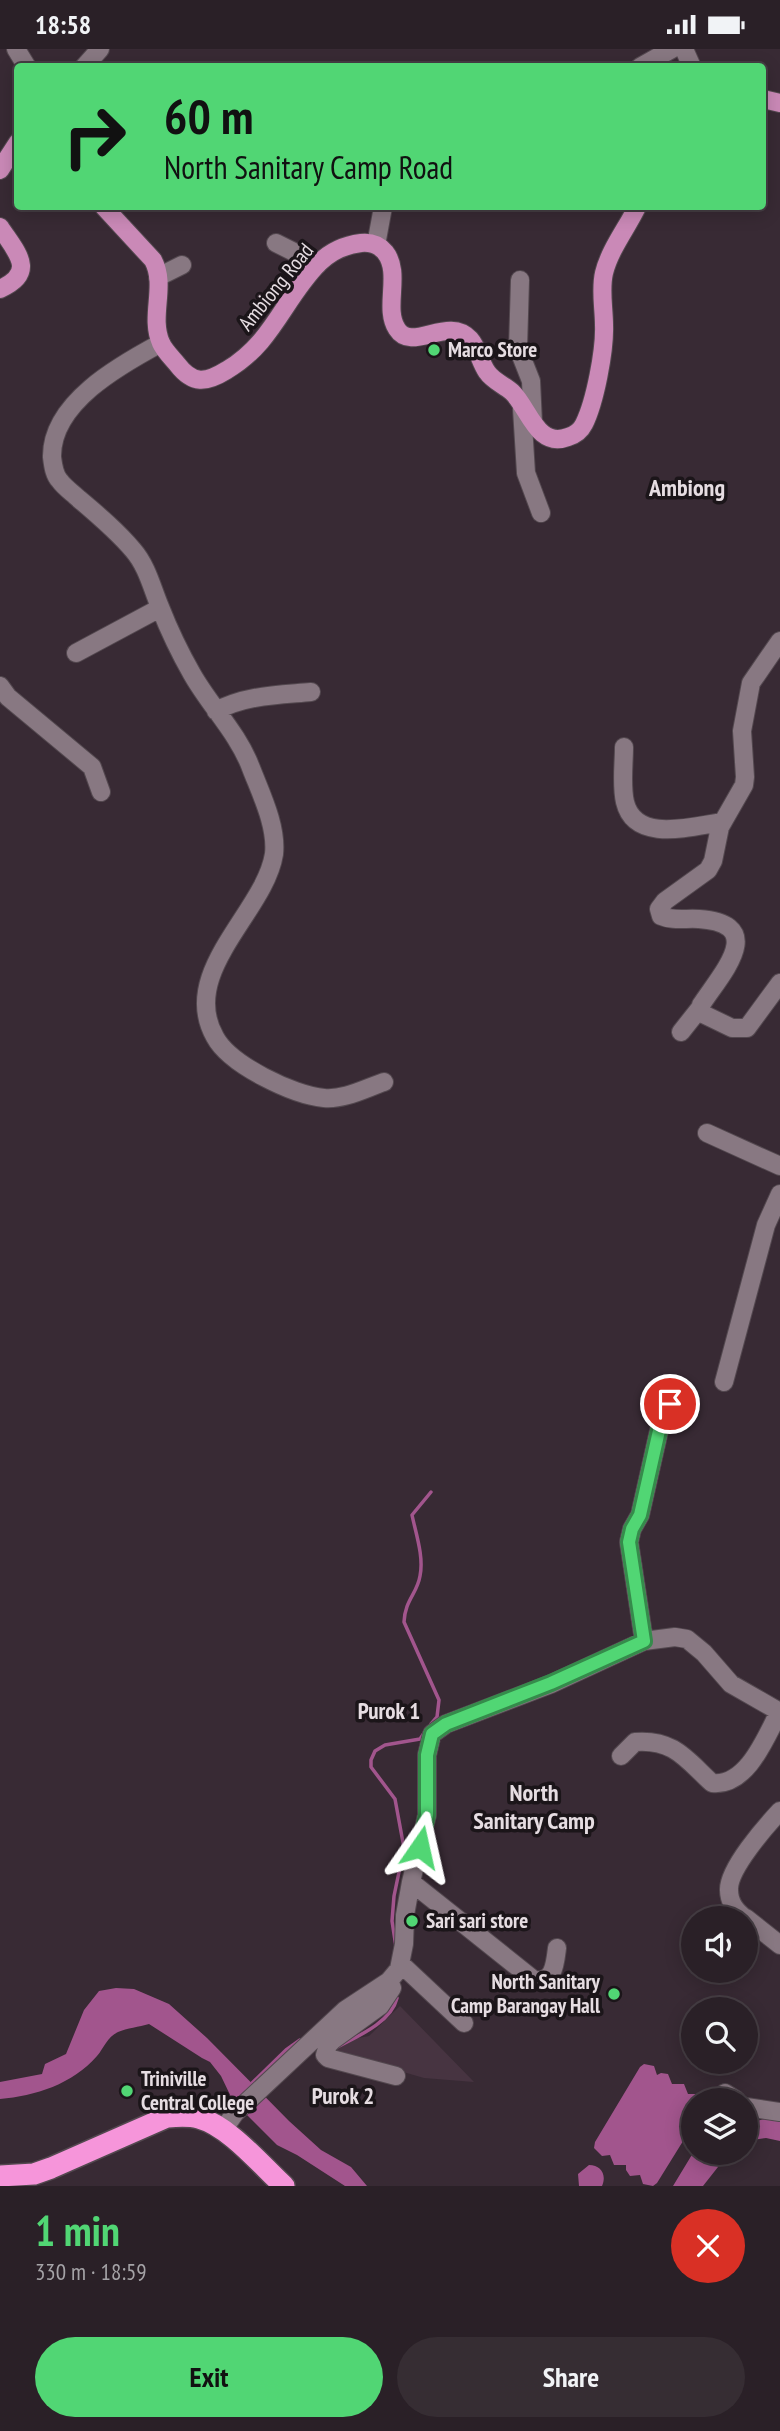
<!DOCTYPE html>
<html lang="en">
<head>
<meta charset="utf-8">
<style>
  :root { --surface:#2a2027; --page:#362d33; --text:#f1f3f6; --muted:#a5a3a7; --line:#463e44; --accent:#51d674 }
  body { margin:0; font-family:"PT Sans Narrow",sans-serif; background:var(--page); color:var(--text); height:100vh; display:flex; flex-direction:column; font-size:26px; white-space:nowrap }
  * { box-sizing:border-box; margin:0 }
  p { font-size:23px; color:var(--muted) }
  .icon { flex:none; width:38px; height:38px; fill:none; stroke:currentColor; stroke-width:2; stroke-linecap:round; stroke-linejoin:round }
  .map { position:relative; height:2137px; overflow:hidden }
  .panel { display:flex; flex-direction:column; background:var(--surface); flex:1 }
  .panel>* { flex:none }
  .hud { position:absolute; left:14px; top:14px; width:752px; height:147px; border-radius:7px; box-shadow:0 4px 18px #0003,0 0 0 2px var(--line); background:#51d674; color:#111; overflow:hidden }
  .buttons { position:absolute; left:681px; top:1857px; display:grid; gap:14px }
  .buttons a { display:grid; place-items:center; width:77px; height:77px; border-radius:50%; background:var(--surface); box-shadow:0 4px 18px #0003,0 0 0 2px var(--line); font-size:35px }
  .pin { position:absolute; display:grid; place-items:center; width:60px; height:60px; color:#fff; margin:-30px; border:4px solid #fff; border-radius:50%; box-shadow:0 2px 7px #0007 }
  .me { position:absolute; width:77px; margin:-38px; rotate:11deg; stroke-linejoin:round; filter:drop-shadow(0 0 5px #0008) }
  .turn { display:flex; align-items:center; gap:24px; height:147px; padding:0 35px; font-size:32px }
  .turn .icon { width:91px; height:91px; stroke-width:2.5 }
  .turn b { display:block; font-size:49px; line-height:60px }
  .round { display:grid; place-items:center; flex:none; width:74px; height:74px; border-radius:37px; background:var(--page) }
  .headline { display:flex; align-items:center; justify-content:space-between; height:119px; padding:0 35px }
  h1 { font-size:42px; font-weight:600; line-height:52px; color:var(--accent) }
  .action { display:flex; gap:14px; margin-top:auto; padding:14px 35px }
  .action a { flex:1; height:80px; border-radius:42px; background:var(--accent); color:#111; font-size:28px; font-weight:600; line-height:80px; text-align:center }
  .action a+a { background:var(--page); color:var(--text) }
  .status { display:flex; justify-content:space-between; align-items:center; height:49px; padding:0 35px; background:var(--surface); direction:ltr }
  .status svg { height:19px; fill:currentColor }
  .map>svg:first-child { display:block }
  .built { fill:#473441 }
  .water { fill:#a2558d }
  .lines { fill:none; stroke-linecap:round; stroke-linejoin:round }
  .stream { stroke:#a2558d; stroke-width:3.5 }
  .minor-casing { stroke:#53484f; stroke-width:20 }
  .major-casing { stroke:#53484f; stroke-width:20 }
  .highway-casing { stroke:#53484f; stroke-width:24 }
  .minor { stroke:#887882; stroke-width:18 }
  .major { stroke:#ca89b7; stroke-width:18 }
  .highway { stroke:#f695da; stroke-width:21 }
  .route-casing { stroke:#358b4b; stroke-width:18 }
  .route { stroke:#51d674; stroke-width:12 }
  .poi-dot { fill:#51d674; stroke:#1b1519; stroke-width:2.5 }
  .labels { text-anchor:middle; stroke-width:7; stroke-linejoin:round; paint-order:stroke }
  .street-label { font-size:21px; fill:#e6dde2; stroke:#1b1519 }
  .poi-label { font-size:21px; font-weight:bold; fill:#e6dde2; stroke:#1b1519; text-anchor:start }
  .neighbourhood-label { font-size:23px; font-weight:bold; fill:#e6dde2; stroke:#1b1519 }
  .quarter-label { font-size:24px; font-weight:bold; fill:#e6dde2; stroke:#1b1519 }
</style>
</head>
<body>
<div class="status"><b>18:58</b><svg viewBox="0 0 49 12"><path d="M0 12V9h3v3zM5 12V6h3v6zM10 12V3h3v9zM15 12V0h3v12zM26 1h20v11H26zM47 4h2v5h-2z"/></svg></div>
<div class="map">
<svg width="780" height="2137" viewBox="0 0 780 2137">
  <rect width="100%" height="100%" fill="#382a34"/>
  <path class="built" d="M 400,1957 L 474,2033 L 424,2029 L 331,2002 L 337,1993 L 369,1987 Z"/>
  <path class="water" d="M 116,1939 L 134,1940 L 169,1955 L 207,1989 L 289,2072 L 321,2101 L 351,2118 L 367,2137 L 345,2137 L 297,2106 L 277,2096 L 233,2052 L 221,2027 L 210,2013 L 202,2009 L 149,1975 C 139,1978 127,1979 118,1983 C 107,1988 104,1999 97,2007 C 73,2035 35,2047 0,2050 L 0,2033 L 42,2025 L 45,2015 L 66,2005 L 84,1961 L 99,1942 Z
    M 644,2015 L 654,2017 L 657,2026 L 661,2024 L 668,2025 L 672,2035 L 684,2035 L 688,2045 L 700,2045 L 704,2051 L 693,2051 L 693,2076 L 657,2134 L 653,2137 L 643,2135 L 640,2126 L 630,2127 L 626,2121 L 626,2116 L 614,2116 L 610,2106 L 602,2107 L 594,2099 L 595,2093 L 640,2018 Z
    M 768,2069 L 780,2072 L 780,2092 L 766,2089 L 746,2092 L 746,2075 Z
    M 693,2104 L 729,2104 L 703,2137 L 673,2137 Z
    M 589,2116 C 601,2116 607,2126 602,2137 L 579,2137 L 578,2125 Z"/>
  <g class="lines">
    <path class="stream" d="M 431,1443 L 412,1466 C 416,1485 424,1508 420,1527 C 417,1545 405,1551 404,1573 L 439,1651 L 437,1668 L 431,1675
      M 396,1898 L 392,1872 L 394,1847 L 404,1799 L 395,1750 L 371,1718 L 371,1711 L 375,1702 L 385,1696 L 420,1690 L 424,1684
      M 335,1999 C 356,1988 391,1974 397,1949
      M 249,2037 L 286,2001 L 300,1991 L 304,1992"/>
    <defs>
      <path id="minor" d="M 16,0 L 27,18
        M 684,0 L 692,18
        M 84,18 L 100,0
        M 640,18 L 672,0
        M 276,194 L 318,215
        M 376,196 L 383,158
        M 158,228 L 182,216
        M 520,231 L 518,299 L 531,332 L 533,374
        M 161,294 C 120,316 51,354 52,408 C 53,416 54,426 60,432 C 65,439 73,444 79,450 C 98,466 117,482 133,501 C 147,517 152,539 160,558 C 169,581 180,604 192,625 C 210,657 238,684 251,719 C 261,745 277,777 274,805 C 265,863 178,923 215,988 C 230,1016 293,1046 324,1049 C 344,1051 366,1039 384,1033
        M 522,360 L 526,424 L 541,464
        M 780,592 L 751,634 L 742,682 L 745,728 L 744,736 L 720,778 L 713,812 L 708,821 L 665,852 L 659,860 L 661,867 C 672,872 687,869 699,870 C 769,875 721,925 701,956 L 700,962 L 703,965 L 732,979 L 747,979 L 780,934
        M 76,604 L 160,559
        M 0,637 L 8,648 L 92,718 L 101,743
        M 216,662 C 246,646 278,646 311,643
        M 624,698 C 624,715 621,736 625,753 C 635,795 693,777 723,773
        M 681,983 L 700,959
        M 707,1084 L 780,1117
        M 724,1333 L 766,1176 L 780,1145
        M 644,1592 L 629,1493 L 632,1480 L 640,1466 L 663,1364 L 670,1355
        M 621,1707 L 635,1693 C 674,1690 686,1710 712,1734 C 747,1738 766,1688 779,1663
        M 411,1833 L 534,1931 C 554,1934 555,1915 557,1899
        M 745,1869 C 736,1862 729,1854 729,1841 C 728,1820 766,1777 780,1762
        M 746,1869 L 780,1896
        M 401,1915 L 464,1974
        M 389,1932 L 392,1939 L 380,1957 L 333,1991 L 328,1996 L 325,2006 L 328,2009 L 396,2027
        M 725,2044 L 736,2051
        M 746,2058 L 780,2063
        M 223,2081 L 235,2064 L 345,1961 L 389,1932 L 399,1920 L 404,1895 L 405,1866 L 411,1833 L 427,1766 L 427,1706 L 432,1685 L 446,1675 L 551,1635 L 644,1592 L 675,1588 L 687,1590 L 704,1604 L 731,1635 L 780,1663"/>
      <path id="major" d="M 763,50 L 780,54
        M 0,121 L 18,93
        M 104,158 L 153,211 C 167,237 149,267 161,294 C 164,301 172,309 177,315 C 193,336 206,334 227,321 C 273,294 284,249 319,214 C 331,202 345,196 361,194 C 371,193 379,196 385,203 C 402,224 383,259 397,280 C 412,304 448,266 470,290 C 478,299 480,313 487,323 C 493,332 504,336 512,343 C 529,359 537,400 568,388 C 575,386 581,381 584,375 C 595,353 605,301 604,276 C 604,259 600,241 604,224 C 610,200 627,179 637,158
        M 0,178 C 16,203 38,223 0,240"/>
      <path id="highway" d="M 0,2127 L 34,2125 L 51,2119 L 167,2068 C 178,2067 188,2066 199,2069 C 229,2077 261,2116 284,2137"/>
    </defs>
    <use href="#minor" class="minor-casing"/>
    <use href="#major" class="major-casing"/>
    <use href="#highway" class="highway-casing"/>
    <use href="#minor" class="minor"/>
    <use href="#major" class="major"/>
    <use href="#highway" class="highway"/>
  </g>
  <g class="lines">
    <defs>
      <path id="route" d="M 420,1798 L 427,1766 L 427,1706 L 432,1685 L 446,1675 L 551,1634 L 644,1592 L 629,1493 L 632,1480 L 640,1466 L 663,1364 L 670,1355"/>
    </defs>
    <use href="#route" class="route-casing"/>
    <use href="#route" class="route"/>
  </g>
  <g class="poi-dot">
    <circle cx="434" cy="301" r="7"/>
    <circle cx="412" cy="1872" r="7"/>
    <circle cx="614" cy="1945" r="7"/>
    <circle cx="127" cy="2042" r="7"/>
  </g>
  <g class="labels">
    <g class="street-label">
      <text transform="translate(276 238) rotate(-51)" y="7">Ambiong Road</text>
    </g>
    <g class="poi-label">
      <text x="448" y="308">Marco Store</text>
      <text x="426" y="1879">Sari sari store</text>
      <text x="600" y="1940" text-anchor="end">North Sanitary<tspan x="600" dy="24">Camp Barangay Hall</tspan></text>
      <text x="141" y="2037">Triniville<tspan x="141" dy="24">Central College</tspan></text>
    </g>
    <g class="neighbourhood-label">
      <text x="389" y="1670">Purok 1</text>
      <text x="343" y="2055">Purok 2</text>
    </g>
    <g class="quarter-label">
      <text x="687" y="447">Ambiong</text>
      <text x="534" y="1752">North<tspan x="534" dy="28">Sanitary Camp</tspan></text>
    </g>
  </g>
</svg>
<div class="buttons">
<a><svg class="icon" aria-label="sound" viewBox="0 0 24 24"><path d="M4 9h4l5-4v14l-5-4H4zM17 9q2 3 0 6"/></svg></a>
<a><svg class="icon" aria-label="search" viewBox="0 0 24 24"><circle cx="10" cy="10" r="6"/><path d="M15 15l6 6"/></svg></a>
<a><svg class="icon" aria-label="layers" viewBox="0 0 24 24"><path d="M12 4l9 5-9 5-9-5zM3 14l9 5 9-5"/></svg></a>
</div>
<div class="pin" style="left:670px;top:1355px;background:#d93025"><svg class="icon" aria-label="arrive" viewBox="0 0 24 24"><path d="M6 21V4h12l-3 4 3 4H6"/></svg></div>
<svg class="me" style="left:420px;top:1798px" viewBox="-20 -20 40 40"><path d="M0-17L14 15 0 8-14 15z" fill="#51d674" stroke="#fff" stroke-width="4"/></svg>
<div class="hud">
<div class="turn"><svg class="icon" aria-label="right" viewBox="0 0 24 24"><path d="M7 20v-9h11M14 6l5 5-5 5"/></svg><div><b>60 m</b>North Sanitary Camp Road</div></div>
</div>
</div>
<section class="panel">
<div class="headline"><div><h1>1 min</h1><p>330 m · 18:59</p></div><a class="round" style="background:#d93025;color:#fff"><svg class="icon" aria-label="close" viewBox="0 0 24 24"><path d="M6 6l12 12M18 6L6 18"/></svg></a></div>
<div class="action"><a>Exit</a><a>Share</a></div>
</section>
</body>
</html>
